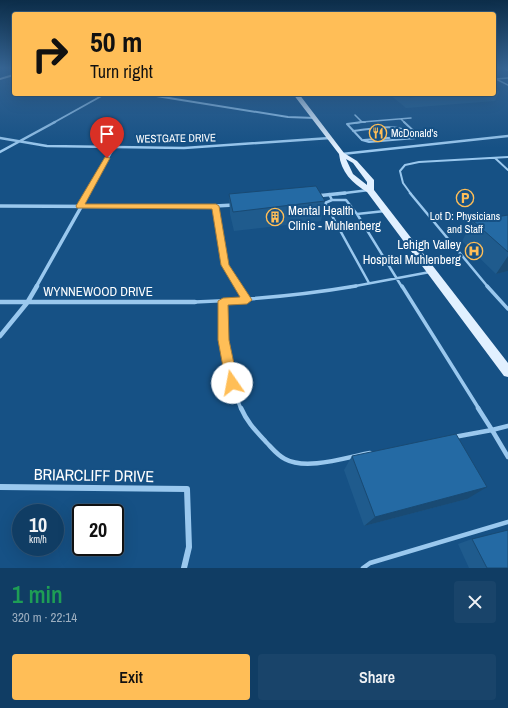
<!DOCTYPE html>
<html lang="en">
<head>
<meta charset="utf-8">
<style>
  :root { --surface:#103d64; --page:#19446a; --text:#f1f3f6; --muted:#9caebf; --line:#305678; --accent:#ffbe57 }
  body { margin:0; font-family:"Archivo Narrow",sans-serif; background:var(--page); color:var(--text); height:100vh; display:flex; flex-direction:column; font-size:15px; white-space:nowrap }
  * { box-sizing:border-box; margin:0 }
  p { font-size:13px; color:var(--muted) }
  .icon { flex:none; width:22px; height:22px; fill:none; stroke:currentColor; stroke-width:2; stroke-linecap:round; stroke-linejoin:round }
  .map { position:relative; height:568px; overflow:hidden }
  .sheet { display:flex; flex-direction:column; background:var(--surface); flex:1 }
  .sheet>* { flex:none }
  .guide { position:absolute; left:12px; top:12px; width:484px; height:84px; border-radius:4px; box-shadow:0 4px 16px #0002,0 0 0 1px var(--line); background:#ffbe57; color:#111; overflow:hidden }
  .speed { position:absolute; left:12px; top:504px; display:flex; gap:8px; font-size:20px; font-weight:700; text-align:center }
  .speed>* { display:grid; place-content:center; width:52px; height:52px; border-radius:50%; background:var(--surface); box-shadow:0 4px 16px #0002,0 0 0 1px var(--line); line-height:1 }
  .speed small { font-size:10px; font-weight:400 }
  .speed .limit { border:2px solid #111; border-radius:6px; background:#fff; color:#111 }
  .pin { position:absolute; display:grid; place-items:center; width:34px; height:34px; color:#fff; margin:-41px -17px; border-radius:50% 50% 50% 0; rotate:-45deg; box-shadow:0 0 4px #0007 }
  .pin .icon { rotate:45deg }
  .me { position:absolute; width:44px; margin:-22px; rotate:348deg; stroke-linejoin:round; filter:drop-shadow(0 0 3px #0008) }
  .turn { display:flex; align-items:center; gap:14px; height:84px; padding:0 12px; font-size:18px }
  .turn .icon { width:52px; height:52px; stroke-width:2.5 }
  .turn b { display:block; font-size:28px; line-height:34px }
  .round { display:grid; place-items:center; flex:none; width:42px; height:42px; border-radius:4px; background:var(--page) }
  .summary { display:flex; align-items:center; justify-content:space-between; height:68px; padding:0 12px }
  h1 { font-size:24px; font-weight:600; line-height:30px; color:#1e9e55 }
  .button { display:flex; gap:8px; margin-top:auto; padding:8px 12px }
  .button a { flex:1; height:46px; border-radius:4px; background:var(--accent); color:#111; font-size:16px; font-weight:600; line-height:46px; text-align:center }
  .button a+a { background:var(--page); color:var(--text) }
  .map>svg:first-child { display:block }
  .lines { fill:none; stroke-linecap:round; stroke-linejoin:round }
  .lane-far4 { stroke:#9ac8ee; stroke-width:1.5 }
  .lane-far3 { stroke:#9ac8ee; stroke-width:2 }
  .lane-far2 { stroke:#9ac8ee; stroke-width:2.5 }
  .lane-far1 { stroke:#9ac8ee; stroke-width:3.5 }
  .lane { stroke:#9ac8ee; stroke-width:4.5 }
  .street-far4 { stroke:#9ac8ee; stroke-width:2 }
  .street-far3 { stroke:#9ac8ee; stroke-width:2.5 }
  .street-far2 { stroke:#9ac8ee; stroke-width:3.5 }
  .street-far1 { stroke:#9ac8ee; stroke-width:4.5 }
  .street { stroke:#9ac8ee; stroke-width:6 }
  .secondary { fill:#c7e2fa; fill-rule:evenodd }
  .primary { fill:#e1f0ff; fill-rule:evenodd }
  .wall { fill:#1f5b8d }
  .shaded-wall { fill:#194a73 }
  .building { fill:#246aa4; stroke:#194a73 }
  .route { fill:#ffbe57; stroke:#a67c39 }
  .labels { text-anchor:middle; stroke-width:4; stroke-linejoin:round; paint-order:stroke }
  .far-poi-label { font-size:11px; fill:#fff; stroke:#165185; text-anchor:start }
  .far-street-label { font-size:11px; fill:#fff; stroke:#165185 }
  .poi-label { font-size:13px; fill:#fff; stroke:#165185; text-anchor:start }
  .street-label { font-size:13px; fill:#fff; stroke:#165185 }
  .near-street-label { font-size:16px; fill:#fff; stroke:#165185 }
</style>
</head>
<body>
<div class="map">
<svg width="508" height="568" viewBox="0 0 508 568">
  <rect width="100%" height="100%" fill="#165185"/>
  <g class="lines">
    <path class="lane-far4" d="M 504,68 L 508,70
      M 508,78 L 496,79 L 508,85
      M 355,115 L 362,122 L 411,118
      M 401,119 L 405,123
      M 356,123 L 362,122"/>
    <path class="lane-far3" d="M 362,122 L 365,122
      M 362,122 L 347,124 L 362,140 L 369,142 L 416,138 L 419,136 L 404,122
      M 353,131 C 366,130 395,123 406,131 L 404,135 L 400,137 L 364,140
      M 404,137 L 408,136 L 412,132 L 405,129
      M 495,158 L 508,170
      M 411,194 L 403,183 L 400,171 L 405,165 L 419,162 L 508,157"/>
    <path class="lane-far2" d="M 410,193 L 488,287
      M 329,194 L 332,200 L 325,203 L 369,283
      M 332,200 L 346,200 L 357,214 L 402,287
      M 216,206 L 225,265 L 239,287
      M 357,214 L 385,211
      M 350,287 L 430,272"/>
    <path class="lane-far1" d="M 238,286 L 247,300
      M 402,286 L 479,409
      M 487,286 L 508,309
      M 223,301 C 224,337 226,375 241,409
      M 195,302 C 249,300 303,295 356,286"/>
    <path class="lane" d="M 241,408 C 247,422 256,431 266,442 C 272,448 277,455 285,459 C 307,471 347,457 370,453
      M 508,426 L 492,430 L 508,457
      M 454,437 L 492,430 L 478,408
      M 363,568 L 370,563 L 508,522"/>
    <path class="street-far4" d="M 144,94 L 288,117 L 315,118
      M 53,123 L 105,94"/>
    <path class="street-far3" d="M 0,138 L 47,146 L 184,148 L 330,138
      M 0,152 L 55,122
      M 342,154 L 508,136
      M 88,194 L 114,147
      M 337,194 L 369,190"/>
    <path class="street-far2" d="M 316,196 L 345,193
      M 0,206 L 196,207 L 234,205
      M 36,287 L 89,193"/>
    <path class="street-far1" d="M 0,302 L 195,302
      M 0,336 L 27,303 L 37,286"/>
    <path class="street" d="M 0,487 L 187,489 L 189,547 L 184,568"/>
    <path class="secondary" d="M 13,74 L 14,74 L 14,76 L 0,80 L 0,78 Z"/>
    <path class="primary" d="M 293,94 L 299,94 L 344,153 L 357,161 L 374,180 L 374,190 L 508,363 L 508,377 L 504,376 L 367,192 C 352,183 341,172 339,154 ZM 346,159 L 353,163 L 367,182 L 367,185 L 353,174 Z"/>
  </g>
  <path class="wall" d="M 494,86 L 500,90 L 495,101 L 406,108 L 389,94 L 494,94 Z
    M 229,194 L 325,201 L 321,221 L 234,231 L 230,214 Z
    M 508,215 L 508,271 L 496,274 L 462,241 L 473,221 Z
    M 352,456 L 467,499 L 364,526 L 344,470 Z
    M 472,539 L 508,568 L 469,568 L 458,544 Z"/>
  <path class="shaded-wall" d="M 508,256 L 508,271 L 496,274 Z
    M 487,487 L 467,499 L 364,526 L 375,517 Z"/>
  <path class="building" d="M 494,86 L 500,90 L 494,90 Z
    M 406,94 L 445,94 L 410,97 Z
    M 316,186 L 325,201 L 233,212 L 229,194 Z
    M 508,215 L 508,252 L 473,221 Z
    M 456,434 L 487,487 L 375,517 L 352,456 Z
    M 508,530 L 508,568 L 487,568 L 472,539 Z"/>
  <linearGradient id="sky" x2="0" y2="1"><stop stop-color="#0c2d49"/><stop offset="0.46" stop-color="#366594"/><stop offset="1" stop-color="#366594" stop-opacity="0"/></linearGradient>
  <rect width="508" height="148" fill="url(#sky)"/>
  <path class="route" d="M 105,157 L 110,158 L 85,204 L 216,204 L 219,206 L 229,265 L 252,300 L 247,304 L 228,305 L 229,340 L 238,383 L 236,387 L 232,388 L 228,387 L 226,383 L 218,340 L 218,301 L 223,298 L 240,297 L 221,265 L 212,209 L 77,208 L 76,206 Z"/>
  <defs>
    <symbol id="restaurant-ring" viewBox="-11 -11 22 22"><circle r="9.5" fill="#165185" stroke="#ffbe57" stroke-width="1.5"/><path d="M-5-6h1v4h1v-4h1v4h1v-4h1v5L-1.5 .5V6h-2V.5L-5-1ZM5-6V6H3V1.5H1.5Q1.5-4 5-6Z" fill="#ffbe57"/></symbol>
    <symbol id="parking-ring" viewBox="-11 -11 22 22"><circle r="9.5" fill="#165185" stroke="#ffbe57" stroke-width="1.5"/><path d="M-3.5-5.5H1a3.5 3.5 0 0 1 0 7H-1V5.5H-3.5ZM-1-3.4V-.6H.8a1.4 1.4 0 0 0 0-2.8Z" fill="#ffbe57"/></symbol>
    <symbol id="building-ring" viewBox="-11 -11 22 22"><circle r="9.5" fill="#165185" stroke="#ffbe57" stroke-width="1.5"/><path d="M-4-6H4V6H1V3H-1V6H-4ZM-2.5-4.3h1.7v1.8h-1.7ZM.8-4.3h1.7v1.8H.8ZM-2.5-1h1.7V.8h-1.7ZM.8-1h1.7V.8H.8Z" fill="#ffbe57"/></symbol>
    <symbol id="hospital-ring" viewBox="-11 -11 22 22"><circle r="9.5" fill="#165185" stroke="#ffbe57" stroke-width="1.5"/><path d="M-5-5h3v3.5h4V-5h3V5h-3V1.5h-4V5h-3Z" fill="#ffbe57"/></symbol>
  </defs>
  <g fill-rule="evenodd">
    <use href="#restaurant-ring" x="368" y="123" width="20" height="20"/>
    <use href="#parking-ring" x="455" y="188" width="20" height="20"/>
    <use href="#building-ring" x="265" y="207" width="20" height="20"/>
    <use href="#hospital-ring" x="464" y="241" width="20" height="20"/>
  </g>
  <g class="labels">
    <g class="far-poi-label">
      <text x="391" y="137">McDonald's</text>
      <text x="465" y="220" text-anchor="middle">Lot D: Physicians<tspan x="465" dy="13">and Staff</tspan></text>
    </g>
    <g class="far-street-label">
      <text transform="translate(176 138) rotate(-1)" y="4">WESTGATE DRIVE</text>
    </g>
    <g class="poi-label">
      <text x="288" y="215">Mental Health<tspan x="288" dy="15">Clinic - Muhlenberg</tspan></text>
      <text x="461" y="249" text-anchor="end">Lehigh Valley<tspan x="461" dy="15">Hospital Muhlenberg</tspan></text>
    </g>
    <g class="street-label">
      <text x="98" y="296">WYNNEWOOD DRIVE</text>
    </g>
    <g class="near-street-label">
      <text transform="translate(94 475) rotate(1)" y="6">BRIARCLIFF DRIVE</text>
    </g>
  </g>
</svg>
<div class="speed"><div>10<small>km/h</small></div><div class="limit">20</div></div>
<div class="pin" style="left:107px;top:158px;background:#d93025"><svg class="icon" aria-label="arrive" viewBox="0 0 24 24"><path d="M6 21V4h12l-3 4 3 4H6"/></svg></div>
<svg class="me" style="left:232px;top:383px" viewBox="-20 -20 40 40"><circle r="19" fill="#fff"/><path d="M0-13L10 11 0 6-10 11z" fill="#ffbe57"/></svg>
<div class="guide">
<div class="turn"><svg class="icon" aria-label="right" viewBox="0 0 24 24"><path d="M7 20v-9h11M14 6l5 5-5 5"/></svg><div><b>50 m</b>Turn right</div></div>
</div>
</div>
<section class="sheet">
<div class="summary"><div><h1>1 min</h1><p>320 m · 22:14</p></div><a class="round"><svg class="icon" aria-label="close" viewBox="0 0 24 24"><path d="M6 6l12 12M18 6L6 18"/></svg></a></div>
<div class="button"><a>Exit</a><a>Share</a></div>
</section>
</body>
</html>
